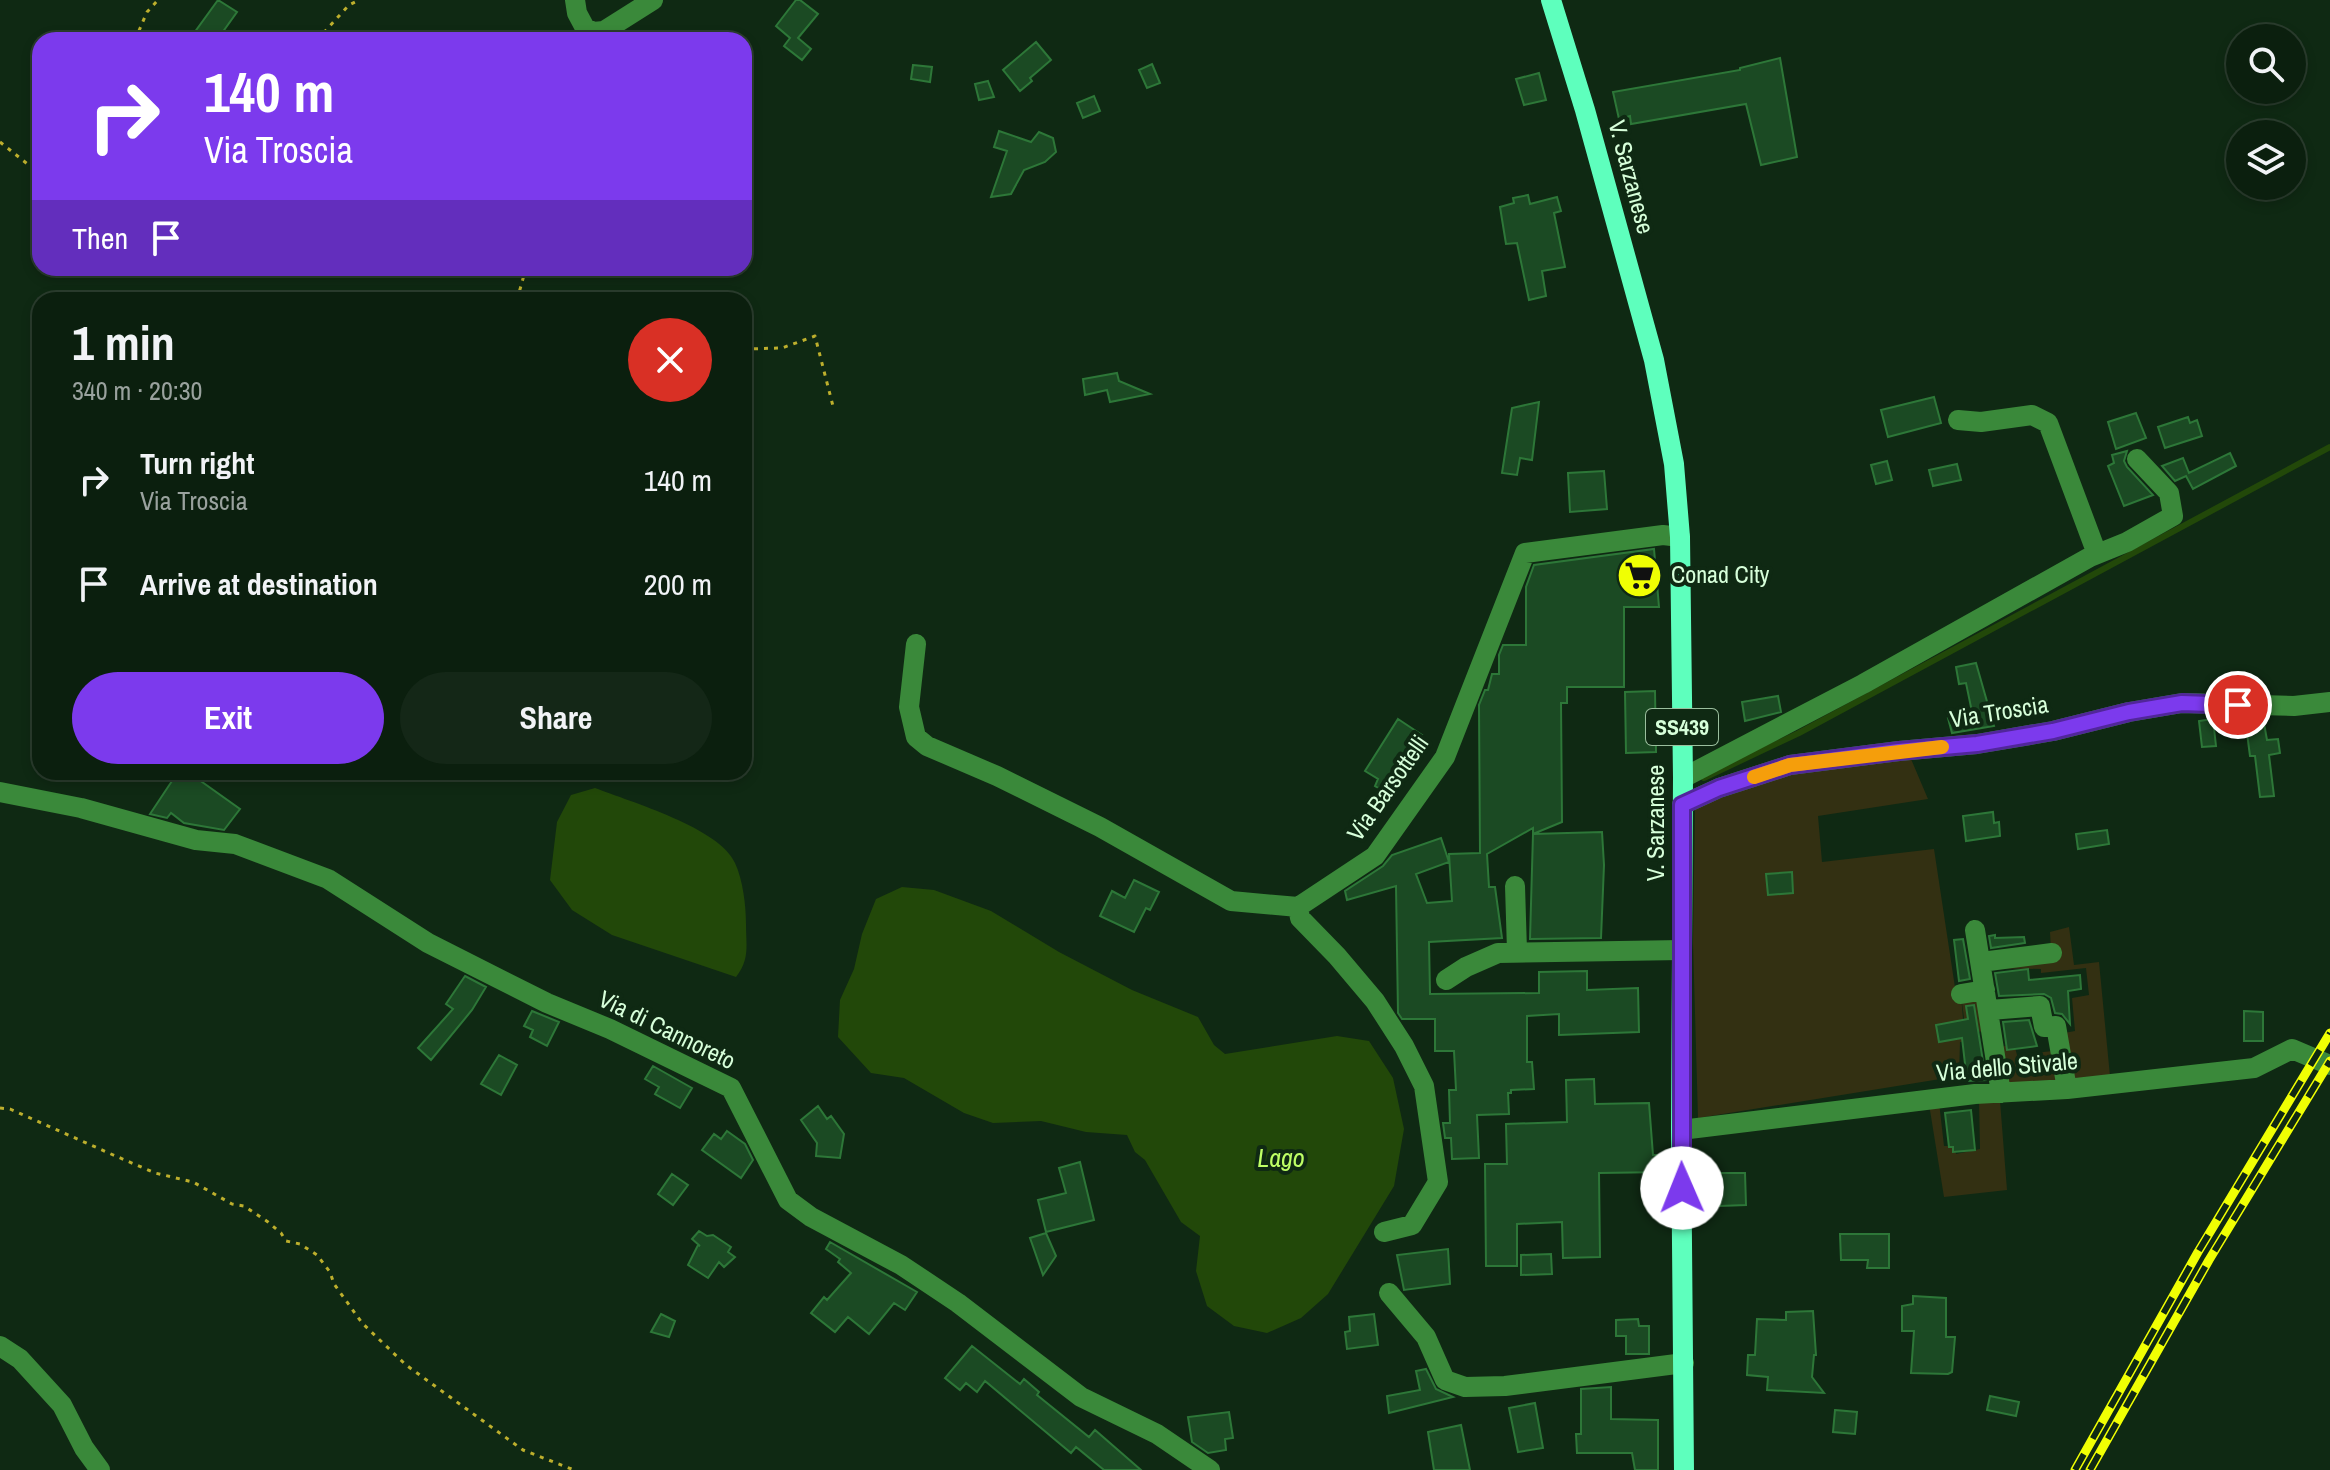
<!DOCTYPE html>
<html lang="en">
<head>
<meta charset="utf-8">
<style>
  :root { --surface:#0b1f0e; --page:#142717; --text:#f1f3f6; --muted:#9aa29e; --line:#2b3d2e; --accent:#7c3aed }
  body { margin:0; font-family:"Archivo Narrow",sans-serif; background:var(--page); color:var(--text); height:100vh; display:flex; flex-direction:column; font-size:30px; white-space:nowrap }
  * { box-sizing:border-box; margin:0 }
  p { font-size:26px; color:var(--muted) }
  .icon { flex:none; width:44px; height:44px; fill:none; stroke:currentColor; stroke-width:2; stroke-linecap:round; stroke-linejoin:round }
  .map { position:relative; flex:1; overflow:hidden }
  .sheet { position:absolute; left:32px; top:292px; width:720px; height:488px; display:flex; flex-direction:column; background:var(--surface); border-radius:24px; box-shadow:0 4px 12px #0003,0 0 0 2px var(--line) }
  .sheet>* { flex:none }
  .hud { position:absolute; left:32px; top:32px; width:720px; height:244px; border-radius:24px; box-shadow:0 4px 12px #0003,0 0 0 2px var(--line); background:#7c3aed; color:#fff; overflow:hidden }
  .fabs { position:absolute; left:2226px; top:24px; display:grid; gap:16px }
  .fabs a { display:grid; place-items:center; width:80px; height:80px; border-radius:50%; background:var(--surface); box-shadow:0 4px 12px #0003,0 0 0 2px var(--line); font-size:40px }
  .pin { position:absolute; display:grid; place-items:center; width:68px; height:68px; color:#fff; margin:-34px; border:4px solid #fff; border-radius:50%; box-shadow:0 2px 8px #0007 }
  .me { position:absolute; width:88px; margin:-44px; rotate:359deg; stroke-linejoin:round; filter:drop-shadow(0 0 6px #0008) }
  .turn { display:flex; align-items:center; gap:28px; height:168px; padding:0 40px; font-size:36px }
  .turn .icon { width:104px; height:104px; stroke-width:2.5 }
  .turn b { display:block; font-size:56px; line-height:68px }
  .then { display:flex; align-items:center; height:76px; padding:0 40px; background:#0003; gap:16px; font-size:30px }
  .round { display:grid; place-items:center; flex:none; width:84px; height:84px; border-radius:42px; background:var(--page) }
  .head { display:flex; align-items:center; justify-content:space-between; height:136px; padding:0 40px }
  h1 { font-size:48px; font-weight:700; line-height:60px }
  .primary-button { display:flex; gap:16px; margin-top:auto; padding:16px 40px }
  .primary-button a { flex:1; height:92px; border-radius:48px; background:var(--accent); color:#fff; font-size:32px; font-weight:700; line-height:92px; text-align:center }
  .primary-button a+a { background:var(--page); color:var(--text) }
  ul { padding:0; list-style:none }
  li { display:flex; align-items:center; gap:24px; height:104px; padding:0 40px }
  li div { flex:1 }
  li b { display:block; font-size:30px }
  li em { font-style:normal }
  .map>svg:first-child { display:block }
  .green { fill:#333012 }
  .water { fill:#224809 }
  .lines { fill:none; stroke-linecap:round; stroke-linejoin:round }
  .stream { stroke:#224809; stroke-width:6 }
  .building { fill:#1b4a23; stroke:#2d7738; stroke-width:2 }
  .path { stroke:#bdaf2d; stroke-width:3; stroke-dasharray:4 6; stroke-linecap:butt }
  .minor { stroke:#3a893a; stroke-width:20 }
  .major { stroke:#5effbd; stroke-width:20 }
  .rail-casing { stroke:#f0ff03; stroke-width:9 }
  .rail { stroke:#0f2913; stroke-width:6; stroke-dasharray:18; stroke-linecap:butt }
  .route-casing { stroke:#51269a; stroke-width:20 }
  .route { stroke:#7c3aed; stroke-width:14 }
  .slow { stroke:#f59e0b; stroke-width:14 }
  .labels { text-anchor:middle; stroke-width:8; stroke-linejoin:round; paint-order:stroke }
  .shield { fill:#0f2913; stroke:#9bbf9e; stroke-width:2 }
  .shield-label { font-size:22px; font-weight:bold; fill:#d7ffda }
  .street-label { font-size:24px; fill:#d7ffda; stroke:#0f2913 }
  .poi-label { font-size:24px; fill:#d7ffda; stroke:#0f2913; text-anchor:start }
  .water-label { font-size:26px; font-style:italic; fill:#beff65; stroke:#0f2913 }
</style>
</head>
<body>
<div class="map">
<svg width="2330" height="1470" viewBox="0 0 2330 1470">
  <rect width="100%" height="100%" fill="#0f2913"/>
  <path class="green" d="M 1911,759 L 1928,799 L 1818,816 L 1822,862 L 1934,849 L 1956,994 L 1974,992 L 1987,1031 L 1976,1032 L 1967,1041 L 1961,995 L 1965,1042 L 1960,1042 L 1959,1076 L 1698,1118 L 1693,943 L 1695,807 L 1790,774 Z
    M 2069,927 L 2074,965 L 2099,962 L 2110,1076 L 2069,1080 L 2064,1033 L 2075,1031 L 2072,998 L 2089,995 L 2086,968 L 2041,973 L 2041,969 L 1981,968 L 2051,950 L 2050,932 Z
    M 2014,1044 L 2017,1055 L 2053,1051 L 2059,1080 L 2006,1087 L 2001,1047 Z
    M 1979,1100 L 2000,1101 L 2007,1190 L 1944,1197 L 1929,1104 L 1939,1102 L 1944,1146 L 1954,1146 L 1956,1154 L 1980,1149 Z"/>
  <path class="water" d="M 595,788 C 631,802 720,828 735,863 C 743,880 746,906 746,924 C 746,946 750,959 736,977 L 612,935 L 572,910 L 550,880 L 557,822 L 571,795 Z
    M 902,887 L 934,890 L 991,911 L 1059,952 L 1132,990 L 1198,1017 L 1214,1045 L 1225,1054 L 1337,1036 L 1369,1041 L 1393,1078 L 1404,1129 L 1394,1186 L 1328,1294 L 1301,1318 L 1267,1333 L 1234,1326 L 1207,1306 L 1196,1271 L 1200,1236 L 1181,1222 L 1145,1160 L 1135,1152 L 1127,1135 L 1086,1132 L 1041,1121 L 993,1123 L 964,1113 L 904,1078 L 871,1073 L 838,1037 L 840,1000 L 854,969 L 862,934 L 876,899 Z"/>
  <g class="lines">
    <path class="stream" d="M 1704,778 L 1799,733 L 2330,447"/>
  </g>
  <path class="building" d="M 218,0 L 237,12 L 217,40 L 189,40 Z
    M 796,0 L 800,0 L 818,14 L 798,38 L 811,49 L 802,60 L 784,46 L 790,38 L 776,26 Z
    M 1036,42 L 1051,60 L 1030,78 L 1032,81 L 1020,91 L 1003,70 Z
    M 1780,58 L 1797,157 L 1761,165 L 1746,104 L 1631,124 L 1630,116 L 1619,119 L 1613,92 L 1740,70 L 1740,68 Z
    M 1152,64 L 1160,83 L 1147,88 L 1139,70 Z
    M 913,65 L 932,67 L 930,82 L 911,79 Z
    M 1539,73 L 1546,100 L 1524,105 L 1516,79 Z
    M 988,81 L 994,97 L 979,100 L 975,84 Z
    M 1094,96 L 1100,111 L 1083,118 L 1077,103 Z
    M 999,131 L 1031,142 L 1039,132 L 1053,138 L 1056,152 L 1045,162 L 1024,170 L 1011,194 L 991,197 L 1007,151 L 994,147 Z
    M 1528,195 L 1530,204 L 1557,197 L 1561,211 L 1554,213 L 1565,267 L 1542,271 L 1546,296 L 1529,300 L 1517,243 L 1506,244 L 1500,207 L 1514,203 L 1513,198 Z
    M 1117,373 L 1119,381 L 1150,394 L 1110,402 L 1107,390 L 1085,395 L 1083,379 Z
    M 1934,397 L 1941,423 L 1888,437 L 1881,410 Z
    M 1539,402 L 1532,460 L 1520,458 L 1517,475 L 1502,473 L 1512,408 Z
    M 2136,413 L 2146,438 L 2116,449 L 2108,422 Z
    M 2188,417 L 2190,423 L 2197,420 L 2202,436 L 2165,448 L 2158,427 Z
    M 2127,451 L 2124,461 L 2127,467 L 2153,495 L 2124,506 L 2108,466 L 2114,463 L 2112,455 Z
    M 2230,453 L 2236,466 L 2193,489 L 2186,476 L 2175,481 L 2162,466 L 2183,458 L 2189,473 Z
    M 1887,461 L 1892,480 L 1876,484 L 1871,465 Z
    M 1957,464 L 1961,480 L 1933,486 L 1929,470 Z
    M 1604,471 L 1607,509 L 1570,512 L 1568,473 Z
    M 1654,549 L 1659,607 L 1624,607 L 1624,687 L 1567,687 L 1567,703 L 1561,703 L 1562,822 L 1533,834 L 1533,828 L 1487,854 L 1489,887 L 1495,887 L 1502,938 L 1429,942 L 1430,994 L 1539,993 L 1539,972 L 1587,971 L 1587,990 L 1638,988 L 1639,1032 L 1559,1035 L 1559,1014 L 1527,1016 L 1527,1062 L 1532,1062 L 1534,1089 L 1511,1090 L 1511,1093 L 1508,1093 L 1509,1114 L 1477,1115 L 1479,1158 L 1452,1159 L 1451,1138 L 1445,1138 L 1443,1123 L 1450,1123 L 1449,1090 L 1456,1090 L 1454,1051 L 1435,1051 L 1435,1019 L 1402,1019 L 1398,1013 L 1396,886 L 1347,900 L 1345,891 L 1383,866 L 1392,855 L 1441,838 L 1449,862 L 1416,874 L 1427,903 L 1452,901 L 1449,854 L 1480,853 L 1479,705 L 1485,690 L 1488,690 L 1492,674 L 1499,674 L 1499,655 L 1503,645 L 1526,645 L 1526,587 L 1534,565 Z
    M 1976,663 L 1994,726 L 1952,733 L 1948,718 L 1972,712 L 1966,683 L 1959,684 L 1956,667 Z
    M 1655,691 L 1656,752 L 1626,753 L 1625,692 Z
    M 1778,696 L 1781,712 L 1745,721 L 1742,702 Z
    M 2245,718 L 2263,718 L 2267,740 L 2278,739 L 2280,753 L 2269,755 L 2274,796 L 2260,797 L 2255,756 L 2250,756 Z
    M 1398,719 L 1422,735 L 1387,793 L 1375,786 L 1378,779 L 1365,771 Z
    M 2213,719 L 2216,746 L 2202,747 L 2199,721 Z
    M 178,772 L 188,772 L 240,809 L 224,830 L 184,823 L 171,813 L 167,818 L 150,814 Z
    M 1993,812 L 1994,823 L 1999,822 L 2000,836 L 1966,841 L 1963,816 Z
    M 2107,830 L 2109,844 L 2078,849 L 2076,834 Z
    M 1602,832 L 1604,865 L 1601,938 L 1530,939 L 1533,834 Z
    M 1792,872 L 1793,893 L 1768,895 L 1766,874 Z
    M 1134,880 L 1159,892 L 1150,910 L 1146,908 L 1134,932 L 1100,916 L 1112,891 L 1125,898 Z
    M 1995,935 L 1995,938 L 2024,937 L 2025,943 L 1991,948 L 1989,936 Z
    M 1963,939 L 1970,979 L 1959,981 L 1954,940 Z
    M 2028,969 L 2029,980 L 2080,975 L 2081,989 L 2068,991 L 2070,1024 L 2062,1014 L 2055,1013 L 2051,998 L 2044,994 L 1999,996 L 1995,973 Z
    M 465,976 L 486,987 L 472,1010 L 431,1060 L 418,1048 L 453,1009 L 446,1004 Z
    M 1974,1005 L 1986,1080 L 1967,1081 L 1962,1038 L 1939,1042 L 1936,1025 L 1968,1019 L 1966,1006 Z
    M 532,1011 L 559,1022 L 547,1046 L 530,1037 L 533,1030 L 524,1026 Z
    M 2244,1011 L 2263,1012 L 2263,1041 L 2244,1041 Z
    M 2029,1020 L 2037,1046 L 2007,1050 L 2003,1022 Z
    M 499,1055 L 517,1065 L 501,1095 L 481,1084 Z
    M 653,1066 L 692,1088 L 680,1108 L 655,1094 L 659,1087 L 645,1079 Z
    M 1594,1079 L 1595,1104 L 1649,1103 L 1653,1155 L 1664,1155 L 1665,1172 L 1599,1173 L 1600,1257 L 1563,1258 L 1562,1222 L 1517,1224 L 1517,1266 L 1486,1266 L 1485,1164 L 1507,1164 L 1506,1124 L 1567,1122 L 1566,1080 Z
    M 818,1106 L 827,1119 L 831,1116 L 844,1134 L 840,1158 L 816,1156 L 817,1143 L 801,1120 Z
    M 1971,1110 L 1975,1150 L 1953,1152 L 1953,1147 L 1949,1147 L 1945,1113 Z
    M 727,1131 L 745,1144 L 753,1160 L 741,1178 L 702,1150 L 714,1134 L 721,1139 Z
    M 1080,1162 L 1094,1220 L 1046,1232 L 1038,1200 L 1066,1193 L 1059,1168 Z
    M 1720,1173 L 1745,1173 L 1746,1205 L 1720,1206 Z
    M 672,1174 L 688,1185 L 673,1205 L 658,1194 Z
    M 699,1231 L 707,1236 L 713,1235 L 731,1247 L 728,1252 L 735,1257 L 724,1267 L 719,1262 L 708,1278 L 688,1265 L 698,1245 L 700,1246 L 692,1239 Z
    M 1046,1233 L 1056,1256 L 1043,1275 L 1030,1238 Z
    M 1840,1234 L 1889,1234 L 1889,1268 L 1867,1268 L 1868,1260 L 1841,1260 Z
    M 830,1242 L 917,1292 L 905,1310 L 894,1303 L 869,1334 L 848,1317 L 835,1332 L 811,1313 L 824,1297 L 827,1300 L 851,1273 L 838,1262 L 840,1259 L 826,1249 Z
    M 1448,1249 L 1450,1284 L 1404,1290 L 1397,1255 Z
    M 1551,1254 L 1552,1274 L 1521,1275 L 1521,1255 Z
    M 1913,1296 L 1946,1298 L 1946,1337 L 1955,1337 L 1952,1372 L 1948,1374 L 1911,1373 L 1914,1331 L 1902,1331 L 1902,1306 L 1913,1304 Z
    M 1813,1311 L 1816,1355 L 1814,1355 L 1812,1377 L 1824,1393 L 1767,1390 L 1768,1377 L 1747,1375 L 1748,1355 L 1755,1355 L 1757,1319 L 1786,1320 L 1786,1312 Z
    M 661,1314 L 675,1321 L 669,1337 L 651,1332 Z
    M 1374,1314 L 1378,1345 L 1347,1349 L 1345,1332 L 1350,1331 L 1349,1317 Z
    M 1638,1319 L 1639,1326 L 1649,1326 L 1649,1354 L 1626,1354 L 1626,1336 L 1616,1336 L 1616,1320 Z
    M 972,1346 L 1020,1384 L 1024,1379 L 1039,1392 L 1037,1395 L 1089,1437 L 1095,1430 L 1141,1470 L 1104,1470 L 1076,1447 L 1071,1453 L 985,1381 L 977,1392 L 966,1383 L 960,1390 L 945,1378 Z
    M 1426,1369 L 1436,1389 L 1453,1397 L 1389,1413 L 1387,1396 L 1420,1390 L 1416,1371 Z
    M 1611,1387 L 1611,1419 L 1658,1420 L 1658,1470 L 1635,1470 L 1632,1453 L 1577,1453 L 1576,1434 L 1581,1434 L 1581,1389 Z
    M 1990,1396 L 2019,1402 L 2016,1416 L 1987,1410 Z
    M 1535,1403 L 1543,1448 L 1518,1452 L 1509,1408 Z
    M 1835,1410 L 1857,1412 L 1855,1434 L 1833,1432 Z
    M 1229,1412 L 1233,1438 L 1225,1439 L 1226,1450 L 1208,1453 L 1192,1442 L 1188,1417 Z
    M 1461,1425 L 1470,1470 L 1434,1470 L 1428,1432 Z"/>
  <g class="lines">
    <path class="path" d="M 135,40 L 147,12 L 158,0
      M 317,40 L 349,5 L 359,0
      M 0,142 L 40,174
      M 517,300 L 526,268
      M 744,349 L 782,348 L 815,336 L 834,410
      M 0,1108 L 10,1109 L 111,1154 L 155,1173 L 193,1182 L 232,1204 L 244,1206 L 268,1222 L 281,1233 L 286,1241 L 300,1244 L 317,1255 L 330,1272 L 334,1284 L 362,1323 L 406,1365 L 523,1450 L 574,1470"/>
    <path class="minor" d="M 575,0 L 577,13 L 585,28 L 593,32 L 604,31 L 653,0
      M 1958,420 L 1981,422 L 2032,415 L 2048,423 L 2097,554
      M 916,644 L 909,707 L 916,737 L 927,746 L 997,776 L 1100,827 L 1231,901 L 1298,907 L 1375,856 L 1445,757 L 1525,553 L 1663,535 L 1680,537
      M 1683,778 L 1863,684 L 2090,557 L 2127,542 L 2173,516 L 2169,493 L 2137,459
      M 0,792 L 81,808 L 196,840 L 235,844 L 328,879 L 428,943 L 547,1003 L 610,1029 L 731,1088 L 788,1200 L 811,1217 L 901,1265 L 958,1303 L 1081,1397 L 1157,1434 L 1210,1470
      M 1682,805 L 1719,788 L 1790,765 L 1899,751 L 1977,744 L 2053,731 L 2129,712 L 2182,703 L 2294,706 L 2330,702
      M 1515,886 L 1517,951
      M 1298,907 L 1300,918 L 1337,956 L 1375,1001 L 1404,1046 L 1424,1086 L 1438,1182 L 1412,1225 L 1384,1232
      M 1975,930 L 2001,1093
      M 1981,962 L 2052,953
      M 1446,980 L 1466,967 L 1498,953 L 1682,950
      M 1961,994 L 1985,990
      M 1990,1010 L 2040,1006 L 2044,1027 L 2056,1026 L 2067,1089
      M 1681,1130 L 1975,1094 L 2067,1089 L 2254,1068 L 2292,1049 L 2330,1065
      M 1389,1293 L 1426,1337 L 1445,1380 L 1465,1387 L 1505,1386 L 1684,1363
      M 0,1346 L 20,1359 L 62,1405 L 84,1448 L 100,1470"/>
    <path class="major" d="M 1551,0 L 1585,110 L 1654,360 L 1674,464 L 1680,537 L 1683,778 L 1681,1130 L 1684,1470"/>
    <defs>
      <path id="rail" d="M 2075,1470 L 2198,1252 L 2330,1033
        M 2090,1470 L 2209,1260 L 2330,1061"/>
    </defs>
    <use href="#rail" class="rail-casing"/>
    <use href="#rail" class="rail"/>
  </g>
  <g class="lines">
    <defs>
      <path id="route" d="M 1682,1188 L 1682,805 L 1719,788 L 1790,765 L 1899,751 L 1977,744 L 2053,731 L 2129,712 L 2182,703 L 2238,705"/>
    </defs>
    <use href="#route" class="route-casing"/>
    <use href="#route" class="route"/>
    <path class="slow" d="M 1754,777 L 1790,765 L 1942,747"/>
  </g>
  <defs>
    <symbol id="supermarket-disc" viewBox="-11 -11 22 22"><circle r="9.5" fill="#f0ff03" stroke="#0f2913"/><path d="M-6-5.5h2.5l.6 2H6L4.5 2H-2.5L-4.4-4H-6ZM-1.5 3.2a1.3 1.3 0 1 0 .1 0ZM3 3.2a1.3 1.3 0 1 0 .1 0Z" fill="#111"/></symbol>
  </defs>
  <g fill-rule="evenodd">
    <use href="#supermarket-disc" x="1614" y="550" width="51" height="51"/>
  </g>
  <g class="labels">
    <rect class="shield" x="1646" y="709" width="72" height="36" rx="6"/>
    <g class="shield-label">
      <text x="1682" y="735">SS439</text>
    </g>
    <g class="street-label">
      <text transform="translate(1631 177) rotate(75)" y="8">V. Sarzanese</text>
      <text transform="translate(1999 712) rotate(-9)" y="8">Via Troscia</text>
      <text transform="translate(1388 788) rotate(-55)" y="8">Via Barsottelli</text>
      <text transform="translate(1656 823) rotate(-90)" y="8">V. Sarzanese</text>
      <text transform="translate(667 1030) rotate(26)" y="8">Via di Cannoreto</text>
      <text transform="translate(2007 1067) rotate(-5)" y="8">Via dello Stivale</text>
    </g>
    <g class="poi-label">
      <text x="1671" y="583">Conad City</text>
    </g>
    <g class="water-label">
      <text x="1281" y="1167">Lago</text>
    </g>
  </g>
</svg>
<div class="fabs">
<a><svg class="icon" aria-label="search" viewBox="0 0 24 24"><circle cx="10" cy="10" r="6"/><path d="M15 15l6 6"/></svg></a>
<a><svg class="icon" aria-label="layers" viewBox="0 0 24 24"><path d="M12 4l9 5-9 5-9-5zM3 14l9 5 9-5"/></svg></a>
</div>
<div class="pin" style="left:2238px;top:705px;background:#d93025"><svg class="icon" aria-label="arrive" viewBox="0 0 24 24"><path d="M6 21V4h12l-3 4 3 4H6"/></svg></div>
<svg class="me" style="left:1682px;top:1188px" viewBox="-20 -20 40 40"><circle r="19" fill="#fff"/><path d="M0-13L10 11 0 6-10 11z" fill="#7c3aed"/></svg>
<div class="hud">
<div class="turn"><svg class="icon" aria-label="right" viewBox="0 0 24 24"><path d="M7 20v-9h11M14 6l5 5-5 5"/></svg><div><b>140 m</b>Via Troscia</div></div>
<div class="then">Then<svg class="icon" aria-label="arrive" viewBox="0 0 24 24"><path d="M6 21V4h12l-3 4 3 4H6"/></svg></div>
</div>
<section class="sheet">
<div class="head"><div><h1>1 min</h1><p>340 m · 20:30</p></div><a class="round" style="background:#d93025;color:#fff"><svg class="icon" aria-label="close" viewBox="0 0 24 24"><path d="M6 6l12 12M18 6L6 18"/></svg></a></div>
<ul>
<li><svg class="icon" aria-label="right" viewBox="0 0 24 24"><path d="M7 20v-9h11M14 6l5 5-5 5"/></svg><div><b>Turn right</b><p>Via Troscia</p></div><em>140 m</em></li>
<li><svg class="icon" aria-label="arrive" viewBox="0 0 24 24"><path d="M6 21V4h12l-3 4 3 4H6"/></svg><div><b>Arrive at destination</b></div><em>200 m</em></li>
</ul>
<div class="primary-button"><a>Exit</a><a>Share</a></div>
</section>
</div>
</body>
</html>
